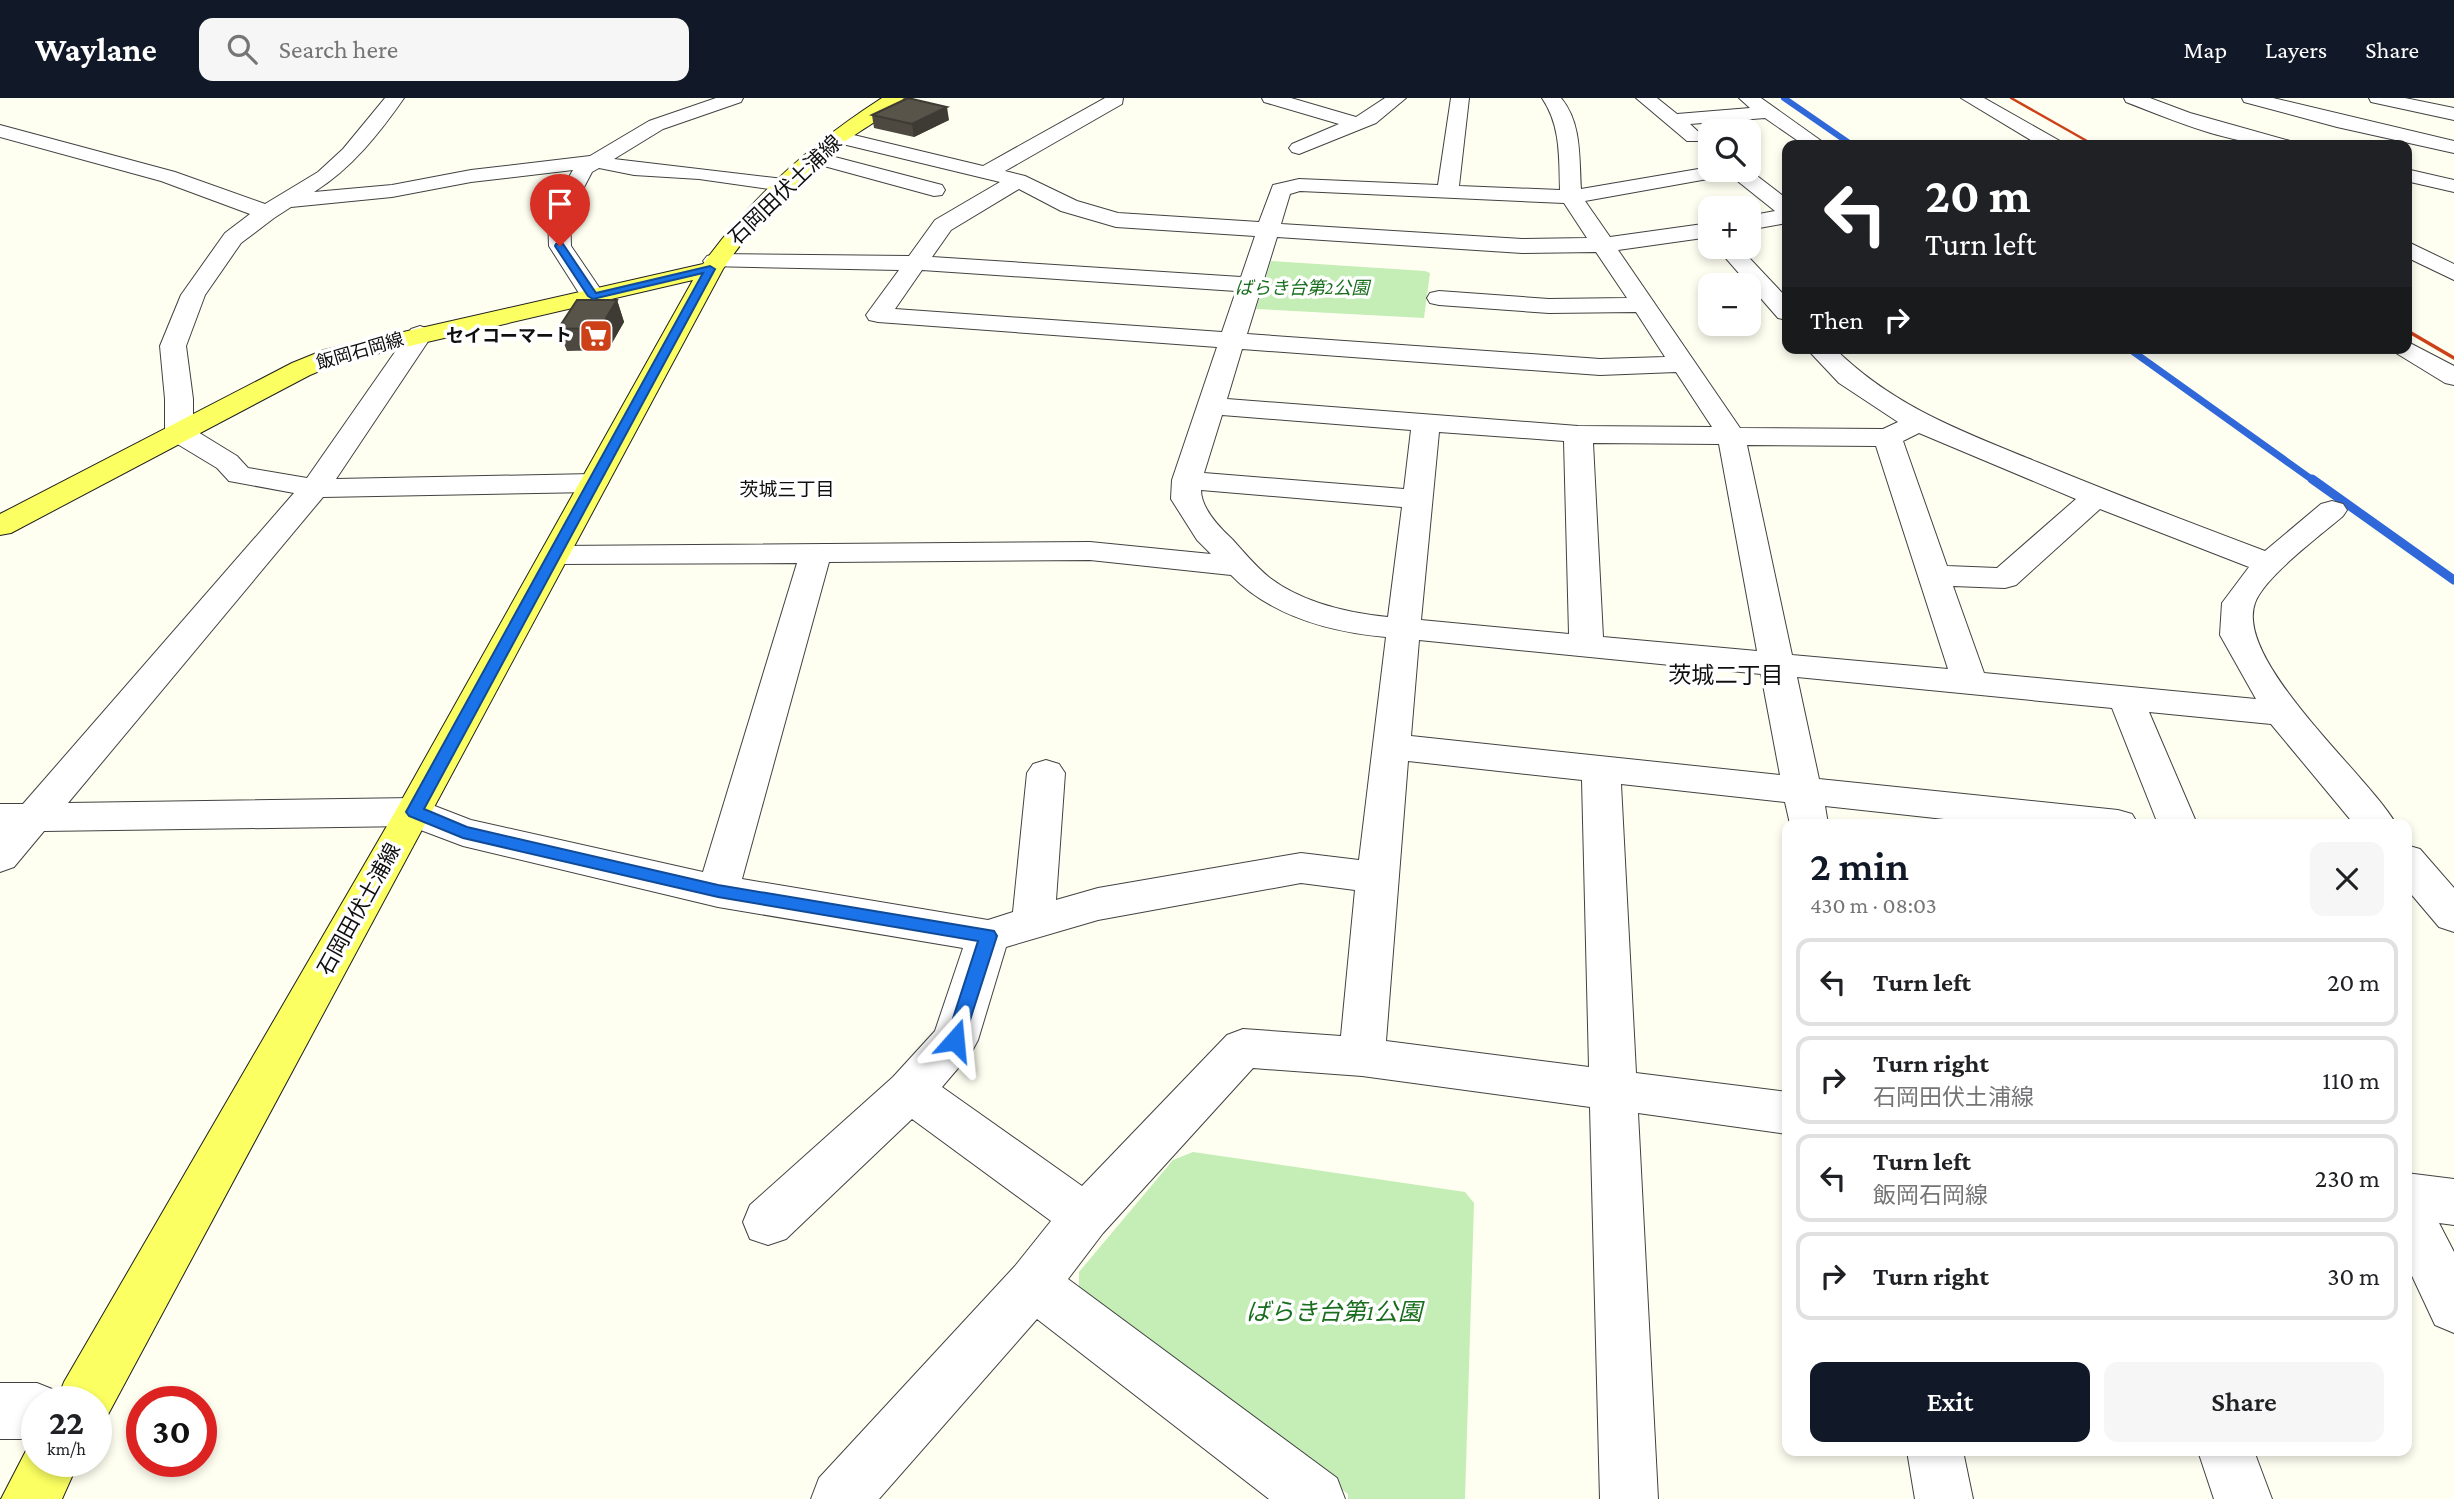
<!DOCTYPE html>
<html lang="en">
<head>
<meta charset="utf-8">
<style>
  :root { --surface:#fff; --page:#f6f6f6; --text:#202124; --muted:#757577; --line:#e0e0e0; --accent:#111827 }
  body { margin:0; font-family:"Crimson Pro","Noto Sans JP",serif; background:var(--page); color:var(--text); height:100vh; display:flex; flex-direction:column; font-size:26px; white-space:nowrap }
  * { box-sizing:border-box; margin:0 }
  p { font-size:23px; color:var(--muted) }
  .icon { flex:none; width:38px; height:38px; fill:none; stroke:currentColor; stroke-width:2; stroke-linecap:round; stroke-linejoin:round }
  .map { position:relative; flex:1; overflow:hidden }
  .side { position:absolute; left:1782px; top:721px; width:630px; height:637px; display:flex; flex-direction:column; background:var(--surface); border-radius:14px; box-shadow:0 4px 10px #0003 }
  .side>* { flex:none }
  .top-card { position:absolute; left:1782px; top:42px; width:630px; height:214px; border-radius:14px; box-shadow:0 4px 10px #0003; background:#202124; color:#fff; overflow:hidden }
  .buttons { position:absolute; left:1698px; top:21px; display:grid; gap:14px }
  .buttons a { display:grid; place-items:center; width:63px; height:63px; border-radius:14px; background:var(--surface); box-shadow:0 4px 10px #0003; font-size:35px }
  .speed { position:absolute; left:21px; top:1288px; display:flex; gap:14px; font-size:35px; font-weight:700; text-align:center }
  .speed>* { display:grid; place-content:center; width:91px; height:91px; border-radius:50%; background:var(--surface); box-shadow:0 4px 10px #0003; line-height:1 }
  .speed small { font-size:18px; font-weight:400 }
  .speed .limit { border:10px solid #d22; background:#fff; color:#111 }
  .pin { position:absolute; display:grid; place-items:center; width:60px; height:60px; color:#fff; margin:-72px -30px; border-radius:50% 50% 50% 0; rotate:-45deg; box-shadow:0 0 7px #0007 }
  .pin .icon { rotate:45deg }
  .me { position:absolute; width:77px; margin:-38px; rotate:18deg; stroke-linejoin:round; filter:drop-shadow(0 0 5px #0008) }
  .turn { display:flex; align-items:center; gap:24px; height:147px; padding:0 28px; font-size:32px }
  .turn .icon { width:91px; height:91px; stroke-width:2.5 }
  .turn b { display:block; font-size:49px; line-height:60px }
  .then { display:flex; align-items:center; height:66px; padding:0 28px; background:#0003; gap:14px; font-size:26px }
  .round { display:grid; place-items:center; flex:none; width:74px; height:74px; border-radius:14px; background:var(--page) }
  .overview { display:flex; align-items:center; justify-content:space-between; height:119px; padding:0 28px }
  h1 { font-size:42px; font-weight:600; line-height:52px; color:var(--accent) }
  .button { display:flex; gap:14px; margin-top:auto; padding:14px 28px }
  .button a { flex:1; height:80px; border-radius:14px; background:var(--accent); color:#fff; font-size:28px; font-weight:600; line-height:80px; text-align:center }
  .button a+a { background:var(--page); color:var(--text) }
  ul { padding:0; list-style:none }
  li { display:flex; align-items:center; gap:21px; height:88px; margin:0 14px 10px; padding:0 14px; border:4px solid var(--line); border-radius:14px }
  li div { flex:1 }
  li b { display:block; font-size:26px }
  li em { font-style:normal }
  header { display:flex; align-items:center; gap:42px; box-sizing:border-box; height:98px; padding:0 35px; background:var(--accent); color:#fff }
  header strong { font-size:33px }
  nav { display:flex; gap:38px; margin-inline-start:auto; font-size:24px }
  .search { width:490px; height:63px; background:var(--page); display:flex; align-items:center; gap:18px; box-sizing:border-box; padding:0 24px; border-radius:14px; color:var(--muted); font-size:26px }
  .map>svg:first-child { display:block }
  .green { fill:#c4eeb6 }
  .lines { fill:none; stroke-linecap:round; stroke-linejoin:round }
  .stream-far2 { stroke:#3068da; stroke-width:6 }
  .stream-far1 { stroke:#3068da; stroke-width:7 }
  .stream { stroke:#3068da; stroke-width:9 }
  .minor-casing { stroke:#424242; stroke-width:2 }
  .major-casing { stroke:#202020; stroke-width:2 }
  .minor { fill:#fff; fill-rule:evenodd }
  .major { fill:#fbff61; fill-rule:evenodd }
  .rail-far1 { stroke:#cd4119; stroke-width:2.5 }
  .rail { stroke:#cd4119; stroke-width:3.5 }
  .wall { fill:#4d4840 }
  .shaded-wall { fill:#3e3b34 }
  .building { fill:#59544a; stroke:#3e3b34; stroke-width:2 }
  .route { fill:#1a73e8; stroke:#114b97; stroke-width:2 }
  .labels { text-anchor:middle; stroke-width:7; stroke-linejoin:round; paint-order:stroke }
  .far-park-label { font-size:18px; font-style:italic; fill:#186e1d; stroke:#fff }
  .far-poi-label { font-size:18px; font-weight:bold; fill:#0f0f0f; stroke:#fff; text-anchor:end }
  .far-street-label { font-size:18px; fill:#0f0f0f; stroke:#fff }
  .far-neighbourhood-label { font-size:19px; fill:#0f0f0f; stroke:#fff }
  .street-label { font-size:21px; fill:#0f0f0f; stroke:#fff }
  .neighbourhood-label { font-size:23px; fill:#0f0f0f; stroke:#fff }
  .near-park-label { font-size:24px; font-style:italic; fill:#186e1d; stroke:#fff }
</style>
</head>
<body>
<header>
<strong>Waylane</strong>
<div class="search"><svg class="icon" aria-label="search" viewBox="0 0 24 24"><circle cx="10" cy="10" r="6"/><path d="M15 15l6 6"/></svg>Search here</div>
<nav><a>Map</a><a>Layers</a><a>Share</a></nav>
</header>
<div class="map">
<svg width="2454" height="1401" viewBox="0 0 2454 1401">
  <rect width="100%" height="100%" fill="#fefff1"/>
  <path class="green" d="M 1271,163 L 1425,173 L 1430,175 L 1424,220 L 1256,211 Z
    M 1193,1054 L 1465,1094 L 1474,1105 L 1465,1401 L 1348,1401 L 1348,1396 L 1079,1194 L 1079,1174 L 1173,1062 Z"/>
  <g class="lines">
    <path class="stream-far2" d="M 1784,0 L 1852,47"/>
    <path class="stream-far1" d="M 2128,250 L 2314,383"/>
    <path class="stream" d="M 2312,381 L 2454,482"/>
    <defs>
      <path id="minor" d="M 385,0 L 404,0 C 379,36 351,71 314,94 L 392,87 L 471,72 L 590,58 L 649,23 L 716,0 L 743,0 L 741,4 L 663,31 L 614,61 L 784,81 L 792,82 L 795,87 L 792,92 L 784,93 L 699,81 L 634,77 L 599,70 L 592,74 L 570,116 L 571,148 L 605,198 L 602,203 L 593,205 L 584,203 L 549,148 L 548,116 L 573,72 L 471,84 L 392,99 L 291,109 L 274,120 L 241,145 L 205,197 L 186,248 L 193,301 L 193,331 L 237,358 L 248,370 L 307,380 L 411,231 L 420,228 L 429,231 L 433,236 L 336,381 L 593,376 L 603,379 L 608,385 L 603,391 L 593,394 L 323,399 L 68,705 L 414,700 L 471,722 L 703,774 L 797,465 L 555,466 L 544,464 L 539,457 L 544,450 L 555,448 L 1090,444 L 1211,456 L 1197,442 L 1171,401 L 1172,382 L 1217,249 L 878,224 L 869,222 L 866,217 L 899,172 L 707,168 L 703,163 L 707,158 L 715,156 L 909,158 L 935,122 L 1000,84 L 830,43 L 827,39 L 830,35 L 837,33 L 983,68 L 1105,0 L 1123,0 L 1122,6 L 1005,73 L 1025,78 L 1077,103 L 1118,115 L 1259,124 L 1273,87 L 1299,81 L 1438,87 L 1451,0 L 1469,0 L 1459,88 L 1560,92 C 1559,59 1561,28 1542,0 L 1561,0 C 1582,25 1579,60 1581,91 L 1710,69 L 1710,72 L 1748,71 L 1787,101 L 1787,125 L 1748,132 L 1748,118 L 1775,113 L 1730,77 L 1585,103 L 1610,139 L 1710,125 L 1710,139 L 1618,152 L 1740,330 L 1883,331 L 1898,324 L 1839,285 L 1806,250 L 1834,250 C 1894,309 1961,333 2037,364 C 2112,395 2188,424 2265,453 L 2321,406 L 2332,403 L 2343,406 L 2347,412 L 2343,418 C 2321,437 2264,479 2255,505 C 2234,563 2368,677 2396,726 L 2354,726 L 2271,626 L 2149,614 L 2197,726 L 2158,726 L 2112,610 L 1797,579 L 1819,681 L 2118,712 L 2132,716 L 2138,726 L 1990,726 L 1825,708 L 1828,726 L 1790,726 L 1785,704 L 1621,686 L 1636,975 L 1787,994 L 1787,1036 L 1638,1015 L 1658,1401 L 1600,1401 L 1590,1009 L 1362,978 L 1253,970 L 1103,1135 L 1068,1181 L 1337,1380 L 1345,1401 L 1269,1401 L 1037,1221 L 879,1401 L 811,1401 L 819,1380 L 1015,1168 L 1051,1123 L 912,1021 L 786,1141 L 768,1147 L 750,1141 L 743,1124 L 750,1107 L 893,979 L 935,933 L 963,850 L 718,809 L 463,748 L 410,728 L 44,733 L 14,769 L 0,774 L 0,706 L 23,706 L 294,395 L 229,383 L 217,370 L 169,341 L 165,335 L 165,301 L 160,248 L 181,197 L 225,135 L 250,116 L 161,83 L 0,39 L 0,27 L 175,74 L 265,106 L 318,74 L 343,51 ZM 1019,91 L 1061,113 L 1116,129 L 1255,138 L 1241,179 L 932,159 L 951,132 ZM 1300,93 L 1564,105 L 1587,140 L 1522,141 L 1281,126 L 1290,96 ZM 1277,139 L 1522,155 L 1596,154 L 1627,200 L 1549,201 L 1439,193 L 1430,195 L 1427,200 L 1430,205 L 1439,207 L 1549,215 L 1636,214 L 1665,259 L 1600,261 L 1247,236 ZM 922,172 L 1236,193 L 1222,234 L 895,211 ZM 1242,251 L 1600,277 L 1676,274 L 1712,329 L 1578,328 L 1227,301 ZM 1222,317 L 1411,332 L 1404,391 L 1204,375 ZM 1439,334 L 1564,343 L 1569,536 L 1421,522 ZM 1919,335 L 2076,401 L 1997,470 L 1947,468 L 1903,343 ZM 1593,345 L 1719,346 L 1757,553 L 1603,539 ZM 1747,347 L 1876,348 L 1948,571 L 1792,557 ZM 1201,392 L 1402,409 L 1388,519 C 1349,515 1303,505 1270,480 C 1256,469 1244,454 1232,441 C 1219,429 1201,410 1201,392 ZM 2100,411 L 2249,469 L 2222,505 L 2220,537 L 2256,601 L 1984,575 L 1953,488 L 2005,490 L 2016,487 ZM 1090,462 L 1231,477 C 1271,518 1330,534 1386,539 L 1359,762 L 1301,755 L 1098,790 L 1056,802 L 1065,675 L 1059,666 L 1046,662 L 1033,666 L 1027,675 L 1013,814 L 988,822 L 742,781 L 829,464 ZM 1419,542 L 1761,576 L 1780,677 L 1411,638 ZM 1408,663 L 1582,682 L 1589,969 L 1386,943 ZM 1301,785 L 1355,792 L 1341,938 L 1243,931 L 1227,937 L 1082,1088 L 942,989 L 971,955 L 978,942 L 1006,849 L 1098,822 Z
        M 1262,0 L 1291,0 L 1356,19 L 1385,0 L 1406,0 L 1376,25 L 1299,56 L 1292,54 L 1289,50 L 1292,46 L 1339,26 L 1264,4 Z
        M 1636,0 L 1657,0 L 1677,16 L 1750,10 L 1739,0 L 1761,0 L 1827,47 L 1804,47 L 1765,20 L 1690,26 L 1704,39 L 1701,43 L 1687,43 Z
        M 1961,0 L 1984,0 L 2060,43 L 2063,47 L 2039,47 Z
        M 2124,0 L 2150,0 L 2190,15 L 2290,43 L 2293,47 C 2237,50 2178,24 2126,4 Z
        M 2242,0 L 2273,0 L 2454,43 L 2454,55 L 2337,29 L 2244,4 Z
        M 2369,0 L 2405,0 L 2454,10 L 2454,22 L 2371,4 Z
        M 831,58 L 942,87 L 945,92 L 942,97 L 934,98 L 824,68 L 821,64 L 824,60 Z
        M 2406,71 L 2454,82 L 2454,94 L 2406,83 Z
        M 2406,143 L 2454,166 L 2454,182 L 2406,159 Z
        M 1716,149 L 1739,149 L 1787,200 L 1787,222 L 1778,220 Z
        M 2406,243 L 2454,268 L 2454,287 L 2445,285 L 2396,255 L 2392,250 L 2406,250 Z
        M 2406,747 L 2420,751 L 2454,790 L 2454,834 L 2439,829 L 2406,790 Z
        M 2406,1075 L 2454,1081 L 2454,1127 L 2439,1125 L 2454,1154 L 2454,1235 L 2435,1227 L 2406,1165 Z
        M 0,1285 L 37,1285 L 57,1293 L 61,1304 L 37,1304 L 37,1341 L 0,1341 Z
        M 1907,1353 L 1963,1353 L 1973,1401 L 1915,1401 Z
        M 2198,1353 L 2254,1353 L 2272,1401 L 2214,1401 Z"/>
      <path id="major" d="M 882,0 L 904,0 C 893,15 855,35 839,48 C 794,84 755,124 723,171 L 104,1324 L 96,1327 L 96,1304 L 56,1304 L 64,1284 L 395,714 L 693,182 L 341,264 L 310,277 L 11,435 L 0,437 L 0,416 L 292,265 L 324,252 L 703,166 C 752,98 812,45 882,0 Z
        M 37,1340 L 37,1363 L 79,1363 L 62,1401 L 1,1401 L 31,1343 Z"/>
    </defs>
    <use href="#minor" class="minor-casing"/>
    <use href="#major" class="major-casing"/>
    <use href="#minor" class="minor"/>
    <use href="#major" class="major"/>
    <path class="rail-far1" d="M 2011,0 L 2094,47"/>
    <path class="rail" d="M 2406,232 L 2454,260"/>
  </g>
  <path class="wall" d="M 872,17 L 949,22 L 914,39 L 874,30 Z
    M 617,202 L 624,224 L 608,252 L 567,253 L 558,231 Z"/>
  <path class="shaded-wall" d="M 947,9 L 949,22 L 914,39 L 912,26 Z
    M 617,202 L 624,224 L 608,252 L 600,230 Z"/>
  <path class="building" d="M 908,0 L 947,9 L 912,26 L 872,17 Z
    M 577,202 L 617,202 L 600,230 L 558,231 Z"/>
  <path class="route" d="M 556,146 L 563,146 L 596,195 L 710,168 L 715,171 L 424,711 L 467,729 L 718,787 L 994,833 L 997,838 L 962,947 L 955,950 L 948,947 L 946,942 L 978,843 L 718,799 L 463,740 L 409,718 L 406,714 L 703,175 L 593,201 L 588,198 L 555,148 Z"/>
  <defs>
    <symbol id="supermarket-square" viewBox="-11 -11 22 22"><rect x="-9" y="-9" width="18" height="18" rx="4" fill="#cd4119" stroke="#fff"/><path d="M-6-5.5h2.5l.6 2H6L4.5 2H-2.5L-4.4-4H-6ZM-1.5 3.2a1.3 1.3 0 1 0 .1 0ZM3 3.2a1.3 1.3 0 1 0 .1 0Z" fill="#fff"/></symbol>
  </defs>
  <g fill-rule="evenodd">
    <use href="#supermarket-square" x="577" y="219" width="38" height="38"/>
  </g>
  <g class="labels">
    <g class="far-park-label">
      <text x="1302" y="196">ばらき台第2公園</text>
    </g>
    <g class="far-poi-label">
      <text x="572" y="244">セイコーマート</text>
    </g>
    <g class="far-street-label">
      <text transform="translate(360 253) rotate(-16)" y="6">飯岡石岡線</text>
    </g>
    <g class="far-neighbourhood-label">
      <text x="787" y="398">茨城三丁目</text>
    </g>
    <g class="street-label">
      <text transform="translate(785 92) rotate(-44)" y="7">石岡田伏土浦線</text>
      <text transform="translate(359 811) rotate(-61)" y="7">石岡田伏土浦線</text>
    </g>
    <g class="neighbourhood-label">
      <text x="1726" y="585">茨城二丁目</text>
    </g>
    <g class="near-park-label">
      <text x="1334" y="1222">ばらき台第1公園</text>
    </g>
  </g>
</svg>
<div class="buttons">
<a><svg class="icon" aria-label="search" viewBox="0 0 24 24"><circle cx="10" cy="10" r="6"/><path d="M15 15l6 6"/></svg></a>
<a>+</a>
<a>−</a>
</div>
<div class="speed"><div>22<small>km/h</small></div><div class="limit">30</div></div>
<div class="pin" style="left:560px;top:148px;background:#d93025"><svg class="icon" aria-label="arrive" viewBox="0 0 24 24"><path d="M6 21V4h12l-3 4 3 4H6"/></svg></div>
<svg class="me" style="left:955px;top:942px" viewBox="-20 -20 40 40"><path d="M0-17L14 15 0 8-14 15z" fill="#1a73e8" stroke="#fff" stroke-width="4"/></svg>
<div class="top-card">
<div class="turn"><svg class="icon" aria-label="left" viewBox="0 0 24 24"><path d="M17 20v-9H6M10 6l-5 5 5 5"/></svg><div><b>20 m</b>Turn left</div></div>
<div class="then">Then<svg class="icon" aria-label="right" viewBox="0 0 24 24"><path d="M7 20v-9h11M14 6l5 5-5 5"/></svg></div>
</div>
<section class="side">
<div class="overview"><div><h1>2 min</h1><p>430 m · 08:03</p></div><a class="round"><svg class="icon" aria-label="close" viewBox="0 0 24 24"><path d="M6 6l12 12M18 6L6 18"/></svg></a></div>
<ul>
<li><svg class="icon" aria-label="left" viewBox="0 0 24 24"><path d="M17 20v-9H6M10 6l-5 5 5 5"/></svg><div><b>Turn left</b></div><em>20 m</em></li>
<li><svg class="icon" aria-label="right" viewBox="0 0 24 24"><path d="M7 20v-9h11M14 6l5 5-5 5"/></svg><div><b>Turn right</b><p>石岡田伏土浦線</p></div><em>110 m</em></li>
<li><svg class="icon" aria-label="left" viewBox="0 0 24 24"><path d="M17 20v-9H6M10 6l-5 5 5 5"/></svg><div><b>Turn left</b><p>飯岡石岡線</p></div><em>230 m</em></li>
<li><svg class="icon" aria-label="right" viewBox="0 0 24 24"><path d="M7 20v-9h11M14 6l5 5-5 5"/></svg><div><b>Turn right</b></div><em>30 m</em></li>
</ul>
<div class="button"><a>Exit</a><a>Share</a></div>
</section>
</div>
</body>
</html>
